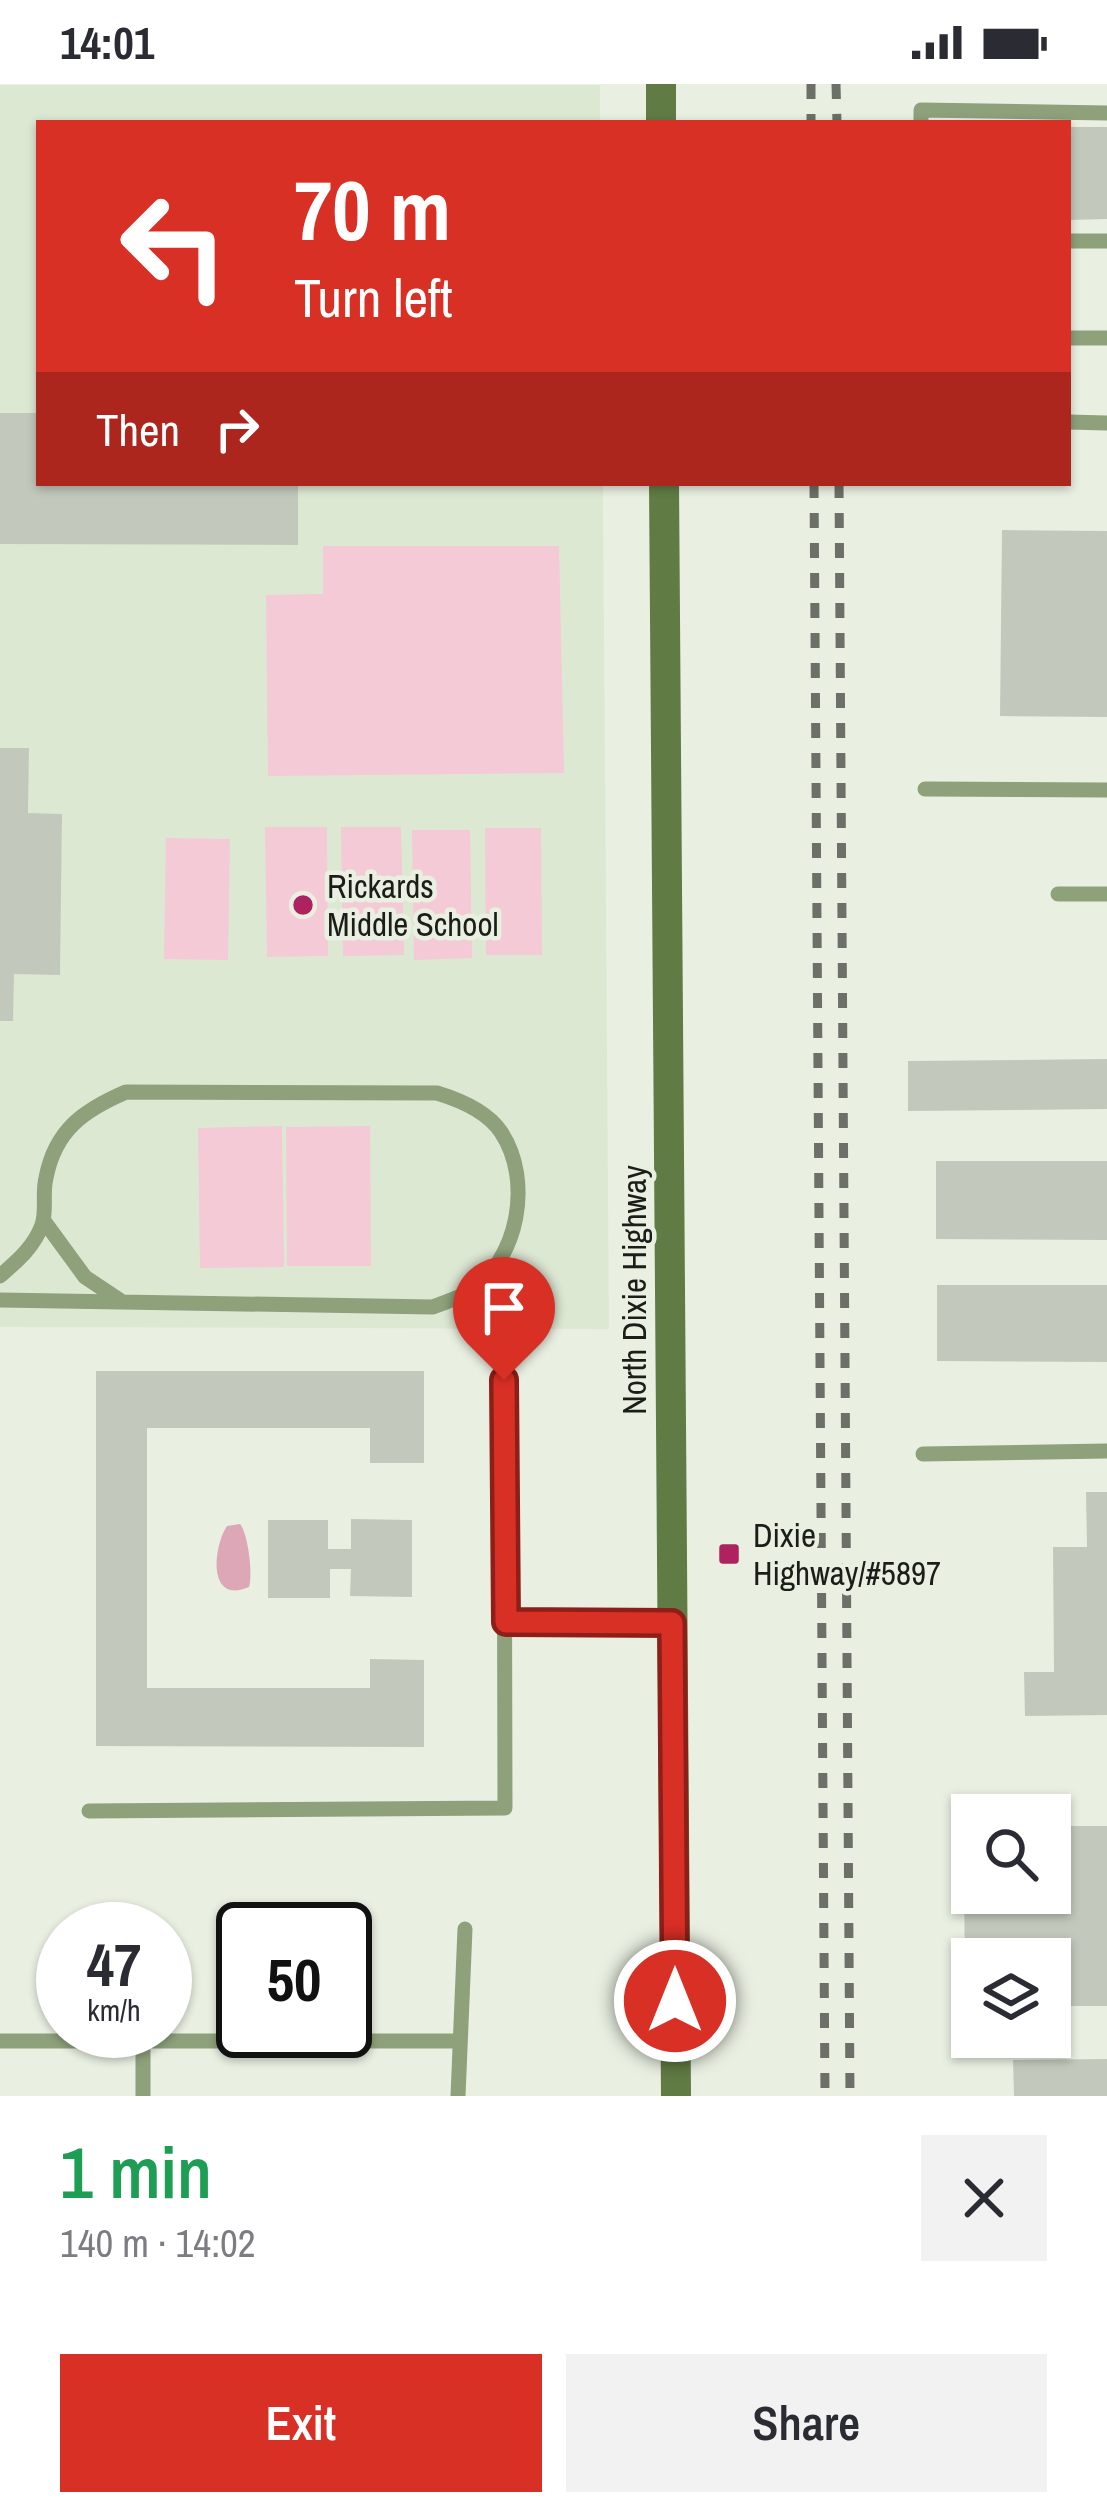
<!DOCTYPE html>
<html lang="en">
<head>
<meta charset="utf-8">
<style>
  :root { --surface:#fff; --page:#f2f2f3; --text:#2b2b33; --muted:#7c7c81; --accent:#d93025 }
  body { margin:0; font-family:"Archivo Narrow",sans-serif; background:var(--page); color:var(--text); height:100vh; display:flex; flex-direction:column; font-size:45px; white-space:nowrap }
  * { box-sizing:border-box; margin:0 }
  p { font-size:39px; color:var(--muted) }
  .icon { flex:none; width:66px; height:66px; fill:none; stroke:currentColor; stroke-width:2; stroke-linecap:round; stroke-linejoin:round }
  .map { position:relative; height:2012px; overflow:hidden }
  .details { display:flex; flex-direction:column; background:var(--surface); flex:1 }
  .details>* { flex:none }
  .banner { position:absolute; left:36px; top:36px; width:1035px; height:366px; border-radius:0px; box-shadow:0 3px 9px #0004; background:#d93025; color:#fff; overflow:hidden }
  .tools { position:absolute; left:951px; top:1710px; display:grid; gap:24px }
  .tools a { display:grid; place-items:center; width:120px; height:120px; border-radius:0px; background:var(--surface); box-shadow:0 3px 9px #0004; font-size:60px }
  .speed { position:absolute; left:36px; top:1818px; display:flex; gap:24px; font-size:60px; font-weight:700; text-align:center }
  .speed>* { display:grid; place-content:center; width:156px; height:156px; border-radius:50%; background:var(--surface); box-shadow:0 3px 9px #0004; line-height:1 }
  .speed small { font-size:30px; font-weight:400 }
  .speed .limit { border:6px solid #111; border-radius:18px; background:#fff; color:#111 }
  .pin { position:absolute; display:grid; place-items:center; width:102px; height:102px; color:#fff; margin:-123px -51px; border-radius:50% 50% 50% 0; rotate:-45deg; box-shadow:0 0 12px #0007 }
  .pin .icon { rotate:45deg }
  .me { position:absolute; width:132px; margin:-66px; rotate:0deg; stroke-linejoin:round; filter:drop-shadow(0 0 9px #0008) }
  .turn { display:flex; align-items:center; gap:42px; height:252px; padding:0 60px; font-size:54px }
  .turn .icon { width:156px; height:156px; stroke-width:2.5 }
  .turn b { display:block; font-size:84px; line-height:102px }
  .then { display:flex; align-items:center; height:114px; padding:0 60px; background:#0003; gap:24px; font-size:45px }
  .round { display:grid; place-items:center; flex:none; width:126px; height:126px; border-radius:0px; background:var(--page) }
  .headline { display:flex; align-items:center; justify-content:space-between; height:204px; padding:0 60px }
  h1 { font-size:72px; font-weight:600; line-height:90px; color:#1e9e55 }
  .action { display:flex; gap:24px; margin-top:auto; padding:24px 60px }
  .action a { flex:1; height:138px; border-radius:0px; background:var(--accent); color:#fff; font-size:48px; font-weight:600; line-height:138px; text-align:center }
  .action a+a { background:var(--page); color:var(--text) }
  .status { display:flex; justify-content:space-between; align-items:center; height:84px; padding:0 60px; background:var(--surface); direction:ltr }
  .status svg { height:33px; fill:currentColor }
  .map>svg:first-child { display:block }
  .built { fill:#dde8d3 }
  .green { fill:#f3cad5 }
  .water { fill:#dda7b7 }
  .building { fill:#c2c9bc }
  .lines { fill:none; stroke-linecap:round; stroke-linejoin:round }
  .lane { stroke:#8ea17b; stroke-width:15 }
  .secondary { stroke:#617b44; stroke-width:30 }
  .rail { stroke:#6c7068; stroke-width:9; stroke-dasharray:15 15; stroke-linecap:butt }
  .route-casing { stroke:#8d1f18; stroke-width:30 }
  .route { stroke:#d93025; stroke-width:21 }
  .poi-dot { fill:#ae2260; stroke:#e9f0e2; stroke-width:4.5 }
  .labels { text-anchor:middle; stroke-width:9; stroke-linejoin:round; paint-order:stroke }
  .poi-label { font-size:33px; fill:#1a1d18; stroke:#e9f0e2; text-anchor:start }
  .street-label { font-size:33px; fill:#1a1d18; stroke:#e9f0e2 }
</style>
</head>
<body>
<div class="status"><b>14:01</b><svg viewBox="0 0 49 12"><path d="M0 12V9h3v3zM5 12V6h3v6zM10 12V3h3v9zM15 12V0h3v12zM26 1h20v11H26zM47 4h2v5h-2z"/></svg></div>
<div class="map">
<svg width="1107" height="2012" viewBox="0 0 1107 2012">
  <rect width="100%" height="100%" fill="#e9f0e2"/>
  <path class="built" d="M 0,1 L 600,1 L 600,39 L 39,39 L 39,399 L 603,399 L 609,1245 L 0,1243 Z"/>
  <path class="green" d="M 323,462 L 559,462 L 564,689 L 268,692 L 266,511 L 323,510 Z
    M 265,743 L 327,743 L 328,872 L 267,873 Z
    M 341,743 L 401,743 L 404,871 L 343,872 Z
    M 485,744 L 541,744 L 542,871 L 486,871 Z
    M 412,746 L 470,746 L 472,874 L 414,876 Z
    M 166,754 L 230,755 L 228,876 L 164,875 Z
    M 282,1042 L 284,1183 L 200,1184 L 198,1044 Z
    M 370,1042 L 371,1182 L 287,1182 L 286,1043 Z"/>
  <path class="water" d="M 240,1440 C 248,1449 253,1491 249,1503 C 207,1521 213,1463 227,1442 Z"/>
  <path class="building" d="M 1068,43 L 1107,43 L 1107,135 L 1068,136 Z
    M 0,329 L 39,329 L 39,399 L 298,399 L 298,461 L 0,460 Z
    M 1002,446 L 1107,447 L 1107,633 L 1000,632 Z
    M 0,664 L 29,664 L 28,729 L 62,730 L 60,891 L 14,890 L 13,937 L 0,937 Z
    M 1107,975 L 1107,1025 L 908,1027 L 908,977 Z
    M 936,1077 L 1107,1077 L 1107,1156 L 936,1155 Z
    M 937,1201 L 1107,1201 L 1107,1278 L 937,1277 Z
    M 96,1287 L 424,1287 L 424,1379 L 370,1379 L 370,1344 L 147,1344 L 147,1604 L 370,1604 L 370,1575 L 424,1576 L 424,1663 L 96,1662 Z
    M 1086,1408 L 1107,1408 L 1107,1631 L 1025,1632 L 1024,1588 L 1054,1588 L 1053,1463 L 1087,1463 Z
    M 351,1435 L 412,1436 L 412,1513 L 350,1512 L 351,1485 L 330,1485 L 330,1514 L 268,1514 L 268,1436 L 328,1436 L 328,1465 L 351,1465 Z
    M 1050,1742 L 1107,1742 L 1107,1922 L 1050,1922 L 1050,1875 L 972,1875 L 972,1949 L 965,1949 L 964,1743 L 972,1743 L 972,1809 L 1050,1809 Z
    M 1107,1975 L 1107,2012 L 1014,2012 L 1013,1976 Z"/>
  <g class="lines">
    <path class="lane" d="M 921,39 L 921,26 L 1107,29
      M 1068,157 L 1107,157
      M 1068,254 L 1107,254
      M 1068,338 L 1107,339
      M 925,705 L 1107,706
      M 1058,810 L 1107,810
      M 44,1137 L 85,1193 L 121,1217
      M 0,1192 C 17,1177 34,1163 42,1141 C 47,1126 42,1109 46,1094 C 55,1046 84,1026 126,1008 L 437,1009 C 460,1016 487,1027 501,1048 C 533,1096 519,1177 468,1208 C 458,1215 444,1218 433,1223 L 0,1216
      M 923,1370 L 1107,1367
      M 506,1537 L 672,1539
      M 89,1727 L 505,1724 L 504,1296
      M 0,1957 L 143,1957
      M 143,2012 L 143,1957 L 458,1957
      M 458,2012 L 465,1845"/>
    <path class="secondary" d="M 661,0 L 661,39
      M 664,399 L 676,2012"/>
    <path class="rail" d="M 811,0 L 811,39
      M 836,0 L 837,39
      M 814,399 L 825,2012
      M 839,399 L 850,2012"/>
  </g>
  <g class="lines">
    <defs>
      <path id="route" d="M 504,1296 L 506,1538 L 672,1539 L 675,1917"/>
    </defs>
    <use href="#route" class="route-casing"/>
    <use href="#route" class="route"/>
  </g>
  <g class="poi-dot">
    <circle cx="303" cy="821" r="12"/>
    <rect x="717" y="1458" width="24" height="24" rx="6"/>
  </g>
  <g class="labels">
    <g class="poi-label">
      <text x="327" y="814">Rickards<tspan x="327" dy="38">Middle School</tspan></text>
      <text x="753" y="1463">Dixie<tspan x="753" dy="38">Highway/#5897</tspan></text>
    </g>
    <g class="street-label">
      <text transform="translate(634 1206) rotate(-90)" y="12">North Dixie Highway</text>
    </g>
  </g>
</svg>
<div class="tools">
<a><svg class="icon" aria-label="search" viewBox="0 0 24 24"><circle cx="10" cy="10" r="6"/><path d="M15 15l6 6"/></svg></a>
<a><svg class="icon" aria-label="layers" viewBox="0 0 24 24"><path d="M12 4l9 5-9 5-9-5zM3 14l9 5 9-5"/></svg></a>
</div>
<div class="speed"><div>47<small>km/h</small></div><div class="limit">50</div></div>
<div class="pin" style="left:504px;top:1296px;background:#d93025"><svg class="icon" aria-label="arrive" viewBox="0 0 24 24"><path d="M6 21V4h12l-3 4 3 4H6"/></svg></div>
<svg class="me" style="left:675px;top:1917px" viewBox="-20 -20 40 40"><circle r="17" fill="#d93025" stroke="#fff" stroke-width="3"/><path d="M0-11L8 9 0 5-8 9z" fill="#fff"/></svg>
<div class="banner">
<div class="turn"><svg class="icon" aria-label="left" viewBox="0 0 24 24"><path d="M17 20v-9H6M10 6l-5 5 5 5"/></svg><div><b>70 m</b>Turn left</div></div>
<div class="then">Then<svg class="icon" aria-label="right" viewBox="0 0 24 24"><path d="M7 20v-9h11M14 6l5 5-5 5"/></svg></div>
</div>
</div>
<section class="details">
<div class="headline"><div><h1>1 min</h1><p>140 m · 14:02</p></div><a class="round"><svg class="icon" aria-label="close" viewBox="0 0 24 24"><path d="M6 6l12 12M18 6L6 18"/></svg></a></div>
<div class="action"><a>Exit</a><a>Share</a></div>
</section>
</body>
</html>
